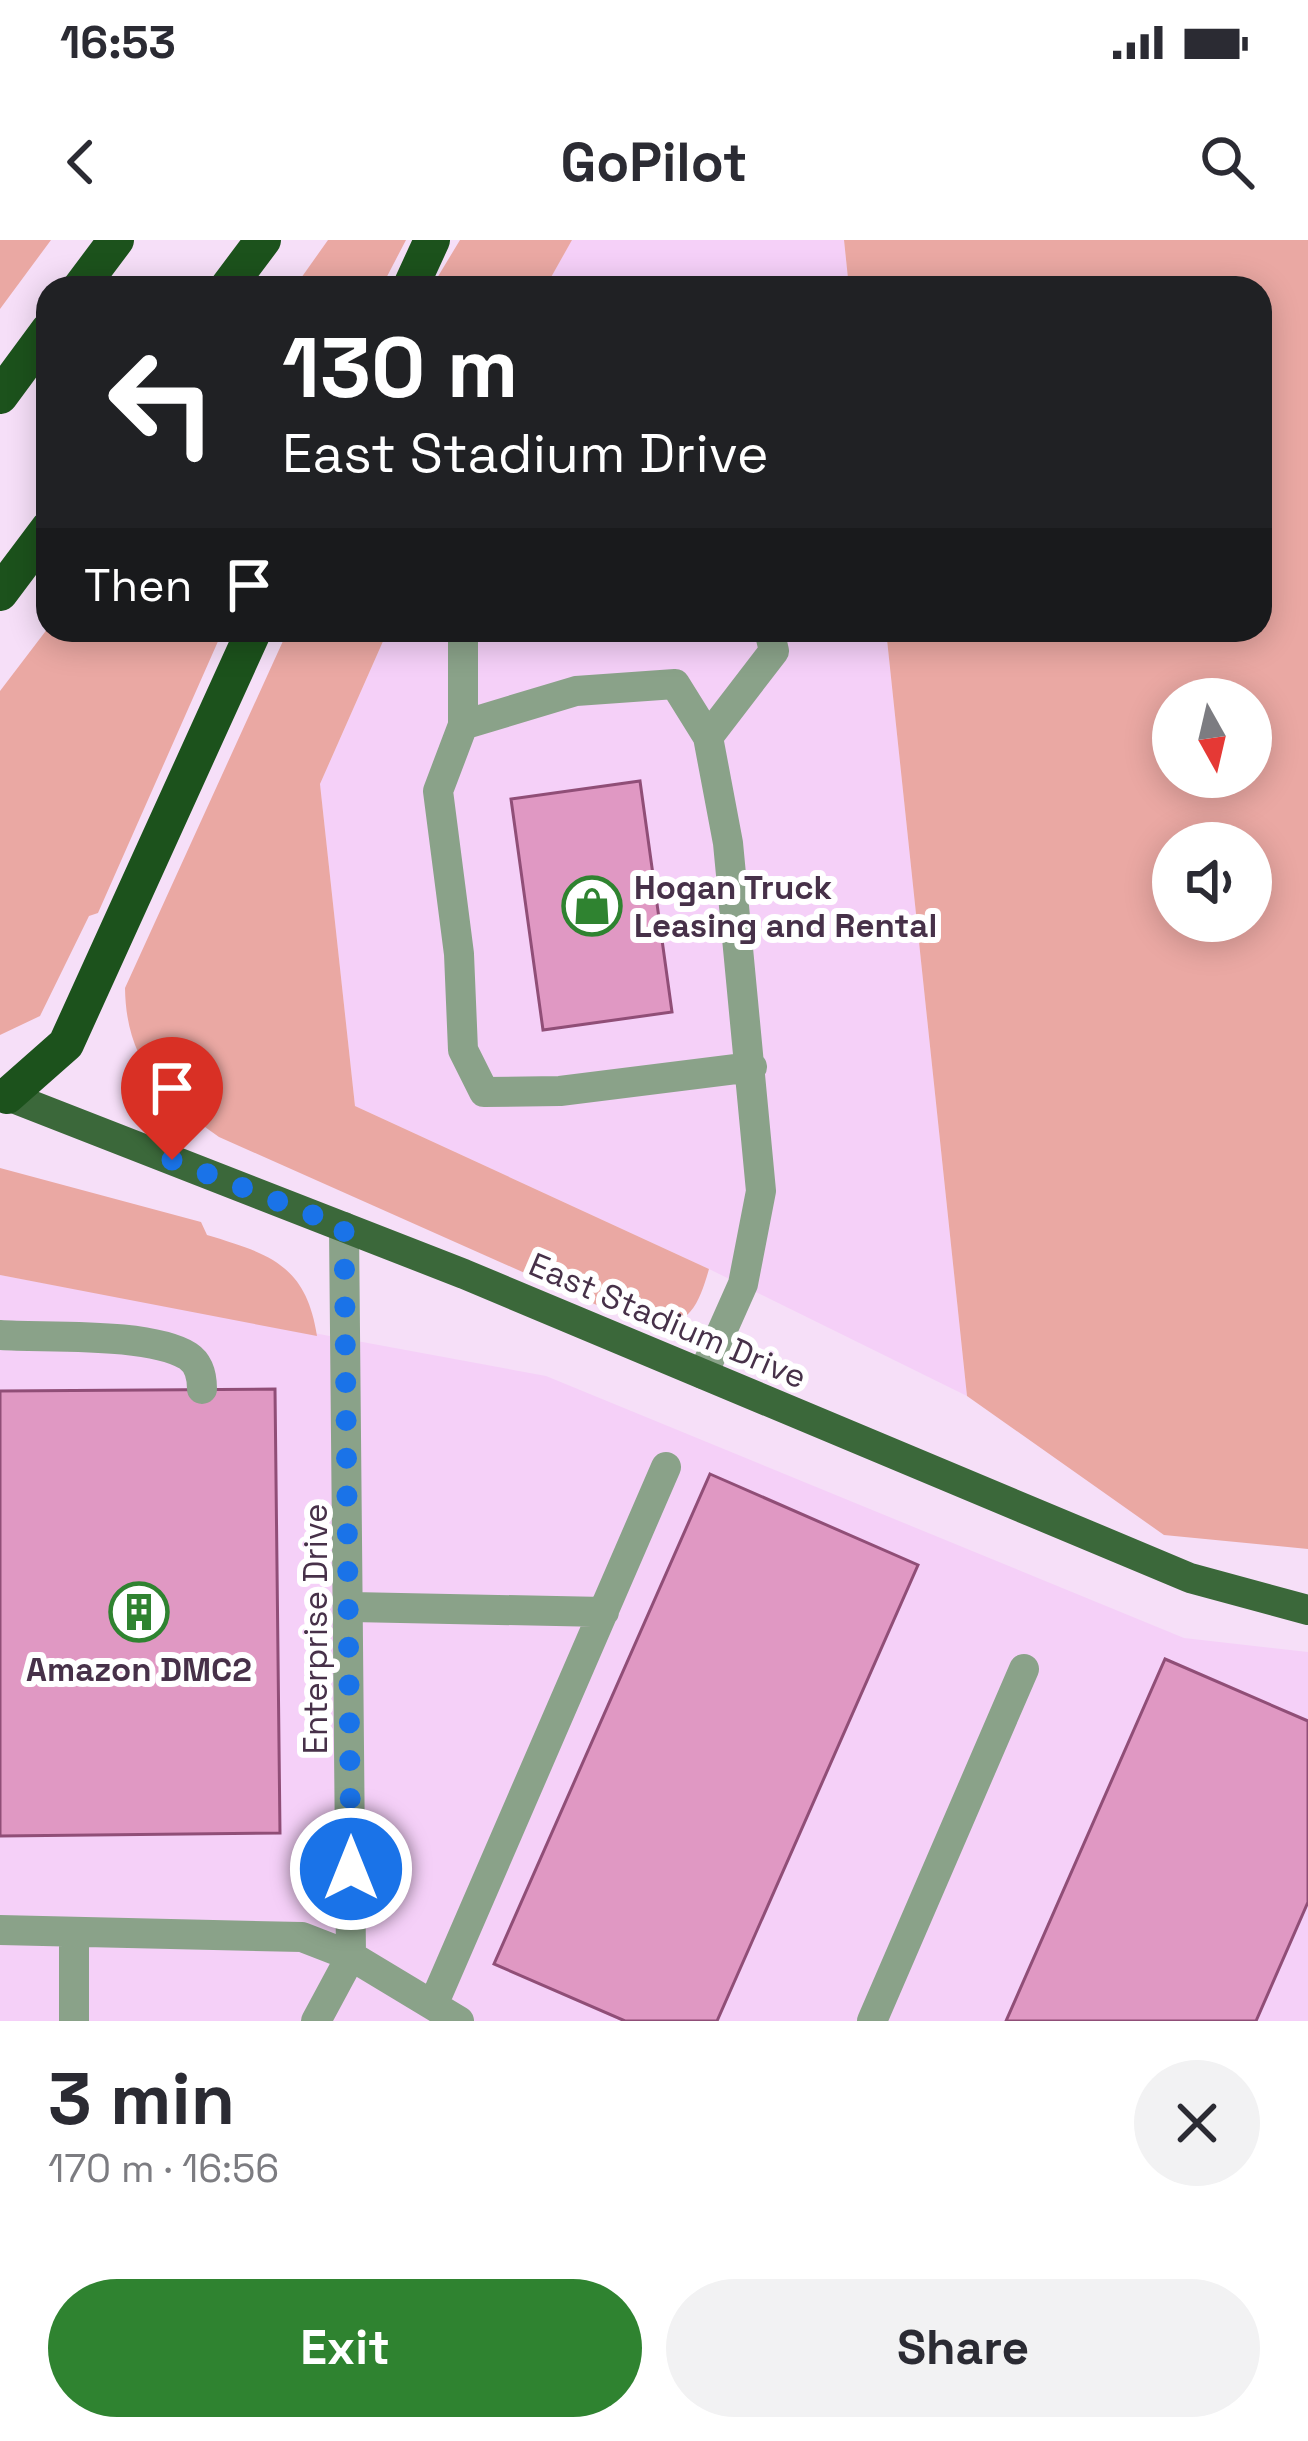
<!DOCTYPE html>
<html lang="en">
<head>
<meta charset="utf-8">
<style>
  :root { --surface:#fff; --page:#f2f2f3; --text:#2b2b33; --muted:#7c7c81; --accent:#2f8330 }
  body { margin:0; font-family:"Space Grotesk",sans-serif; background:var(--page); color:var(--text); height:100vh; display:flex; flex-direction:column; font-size:45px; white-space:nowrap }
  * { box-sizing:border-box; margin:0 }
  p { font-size:39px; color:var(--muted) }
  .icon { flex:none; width:66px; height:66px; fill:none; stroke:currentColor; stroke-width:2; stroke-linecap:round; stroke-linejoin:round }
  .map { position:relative; height:1781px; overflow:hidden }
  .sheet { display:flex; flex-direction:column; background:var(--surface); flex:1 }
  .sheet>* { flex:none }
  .hud { position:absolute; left:36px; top:36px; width:1236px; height:366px; border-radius:36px; box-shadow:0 6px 30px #0003; background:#202124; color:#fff; overflow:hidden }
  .needle { width:78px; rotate:172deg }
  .controls { position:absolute; left:1152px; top:438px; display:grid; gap:24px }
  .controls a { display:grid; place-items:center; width:120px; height:120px; border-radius:50%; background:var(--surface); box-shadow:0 6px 30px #0003; font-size:60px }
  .pin { position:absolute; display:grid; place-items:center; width:102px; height:102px; color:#fff; margin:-123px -51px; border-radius:50% 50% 50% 0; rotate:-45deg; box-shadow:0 0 12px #0007 }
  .pin .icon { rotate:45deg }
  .me { position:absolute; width:132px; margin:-66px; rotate:0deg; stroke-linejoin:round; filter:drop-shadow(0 0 9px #0008) }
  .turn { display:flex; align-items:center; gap:42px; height:252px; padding:0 48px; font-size:54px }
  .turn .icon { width:156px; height:156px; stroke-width:2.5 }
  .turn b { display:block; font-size:84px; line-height:102px }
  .then { display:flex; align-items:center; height:114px; padding:0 48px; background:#0003; gap:24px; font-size:45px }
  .round { display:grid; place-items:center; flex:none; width:126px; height:126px; border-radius:63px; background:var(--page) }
  .overview { display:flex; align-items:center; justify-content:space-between; height:204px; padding:0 48px }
  h1 { font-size:72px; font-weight:700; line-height:90px }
  .action { display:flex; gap:24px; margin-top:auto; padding:24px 48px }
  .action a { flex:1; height:138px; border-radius:72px; background:var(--accent); color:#fff; font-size:48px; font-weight:700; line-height:138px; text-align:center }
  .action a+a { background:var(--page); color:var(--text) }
  .status { display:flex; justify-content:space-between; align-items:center; height:84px; padding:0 60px; background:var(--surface); direction:ltr }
  .status svg { height:33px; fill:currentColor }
  header { display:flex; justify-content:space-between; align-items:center; height:156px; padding:0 48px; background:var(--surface); font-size:54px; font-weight:700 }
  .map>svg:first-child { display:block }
  .built { fill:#f5d0f8 }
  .green { fill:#eaa8a3; fill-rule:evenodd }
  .building { fill:#e098c3; stroke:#904e77; stroke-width:3 }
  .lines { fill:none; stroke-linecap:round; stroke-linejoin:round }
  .minor { stroke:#8aa289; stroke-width:30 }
  .major { stroke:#3b683a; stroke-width:30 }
  .highway { stroke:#1c521c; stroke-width:36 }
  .route { stroke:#1a73e8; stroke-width:21; stroke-dasharray:0 37.8 }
  .labels { text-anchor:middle; stroke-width:12; stroke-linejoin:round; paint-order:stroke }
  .poi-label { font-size:33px; font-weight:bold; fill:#473149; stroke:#fff; text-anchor:start }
  .street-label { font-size:33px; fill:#473149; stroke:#fff }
</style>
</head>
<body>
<div class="status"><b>16:53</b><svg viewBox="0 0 49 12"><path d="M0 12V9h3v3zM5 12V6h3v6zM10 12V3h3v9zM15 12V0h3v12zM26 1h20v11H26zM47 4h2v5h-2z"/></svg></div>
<header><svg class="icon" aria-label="back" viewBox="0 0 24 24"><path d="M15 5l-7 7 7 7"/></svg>GoPilot<svg class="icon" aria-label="search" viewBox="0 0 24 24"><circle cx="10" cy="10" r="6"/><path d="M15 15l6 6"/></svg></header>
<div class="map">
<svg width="1308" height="1781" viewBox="0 0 1308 1781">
  <rect width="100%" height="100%" fill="#f6dff8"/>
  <path class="built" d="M 572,0 L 844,0 L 849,48 L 545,48 Z
    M 388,390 L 886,390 L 967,1156 L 709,1029 L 355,866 L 320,544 Z
    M 0,1035 L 546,1136 L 1184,1398 L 1308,1412 L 1308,1781 L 0,1781 Z"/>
  <path class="green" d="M 0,0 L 51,0 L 0,69 Z
    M 328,0 L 406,0 L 381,48 L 294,48 Z
    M 460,0 L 572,0 L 545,48 L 431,48 Z
    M 844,0 L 1308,0 L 1308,1309 L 1164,1295 L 967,1156 L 886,390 L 1260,390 L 1260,48 L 849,48 ZM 1173,459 L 1251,459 L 1251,537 L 1173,537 ZM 1173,603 L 1251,603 L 1251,681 L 1173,681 Z
    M 48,388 L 223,390 L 98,673 L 89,676 L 40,776 L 0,795 L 0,451 Z
    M 288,390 L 388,390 L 320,544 L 355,866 L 709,1029 C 698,1067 689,1089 644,1086 L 219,897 C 162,857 126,821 125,748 Z
    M 0,928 L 201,982 L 207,995 C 270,1014 306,1025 317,1096 L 0,1035 Z"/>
  <path class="building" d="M 640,541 L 672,772 L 543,790 L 511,559 Z
    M 275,1149 L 280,1593 L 0,1596 L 0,1151 Z
    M 710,1234 L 918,1325 L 717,1781 L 625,1781 L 494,1724 Z
    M 1165,1419 L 1308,1481 L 1308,1662 L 1256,1781 L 1006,1781 Z"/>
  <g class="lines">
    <path class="minor" d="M 463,485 L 463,390
      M 708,497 L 774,411 L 769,390
      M 0,1095 C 48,1098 149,1092 188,1116 C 200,1124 202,1137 202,1149
      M 703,1134 L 743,1044 L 761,951 L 728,603 L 708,497 L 675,444 L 576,451 L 463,485 L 438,551 L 459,714 L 463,810 L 484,852 L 560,851 L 752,827
      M 352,1367 L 604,1372
      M 0,1690 L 302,1697 L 351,1716 L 459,1781
      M 74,1694 L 74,1781
      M 433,1765 L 666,1227
      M 316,1781 L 351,1716 L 344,987
      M 872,1781 L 1024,1429"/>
    <path class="major" d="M 0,853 L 464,1034 L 1190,1338 L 1308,1370"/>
    <path class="highway" d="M 80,48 L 116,0
      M 227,48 L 263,0
      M 410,48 L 432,0
      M 0,156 L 48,91
      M 0,353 L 48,289
      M 7,856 L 66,804 L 254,390"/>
  </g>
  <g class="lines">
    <path class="route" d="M 172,920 L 344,987 L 351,1629"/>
  </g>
  <defs>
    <symbol id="shop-ring" viewBox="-11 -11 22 22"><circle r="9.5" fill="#fff" stroke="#2f8330" stroke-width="1.5"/><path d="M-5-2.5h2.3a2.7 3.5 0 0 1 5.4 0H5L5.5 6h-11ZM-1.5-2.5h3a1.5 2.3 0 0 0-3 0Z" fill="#2f8330"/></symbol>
    <symbol id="building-ring" viewBox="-11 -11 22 22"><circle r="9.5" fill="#fff" stroke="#2f8330" stroke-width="1.5"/><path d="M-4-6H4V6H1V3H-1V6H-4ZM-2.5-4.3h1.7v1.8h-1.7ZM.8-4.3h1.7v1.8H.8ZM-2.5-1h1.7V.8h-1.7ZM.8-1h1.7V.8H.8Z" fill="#2f8330"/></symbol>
  </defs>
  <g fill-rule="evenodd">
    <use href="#shop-ring" x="559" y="633" width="66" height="66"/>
    <use href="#building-ring" x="106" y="1339" width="66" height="66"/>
  </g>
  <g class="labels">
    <g class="poi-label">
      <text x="634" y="659">Hogan Truck<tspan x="634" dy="38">Leasing and Rental</tspan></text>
      <text x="139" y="1441" text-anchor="middle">Amazon DMC2</text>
    </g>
    <g class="street-label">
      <text transform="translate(668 1080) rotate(23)" y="12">East Stadium Drive</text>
      <text transform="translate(315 1389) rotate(-90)" y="12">Enterprise Drive</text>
    </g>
  </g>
</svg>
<div class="controls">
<a><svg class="needle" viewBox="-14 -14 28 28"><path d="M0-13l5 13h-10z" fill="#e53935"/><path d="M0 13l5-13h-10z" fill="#7c7c81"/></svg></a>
<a><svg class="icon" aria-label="sound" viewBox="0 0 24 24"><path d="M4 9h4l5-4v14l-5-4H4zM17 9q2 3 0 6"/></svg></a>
</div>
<div class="pin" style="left:172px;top:920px;background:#d93025"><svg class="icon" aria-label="arrive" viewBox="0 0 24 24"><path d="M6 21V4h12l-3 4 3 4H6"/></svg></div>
<svg class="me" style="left:351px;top:1629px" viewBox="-20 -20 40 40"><circle r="17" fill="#1a73e8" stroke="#fff" stroke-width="3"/><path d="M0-11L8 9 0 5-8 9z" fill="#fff"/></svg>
<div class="hud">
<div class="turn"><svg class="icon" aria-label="left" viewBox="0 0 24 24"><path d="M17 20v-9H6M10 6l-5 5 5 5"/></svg><div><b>130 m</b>East Stadium Drive</div></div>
<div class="then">Then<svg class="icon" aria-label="arrive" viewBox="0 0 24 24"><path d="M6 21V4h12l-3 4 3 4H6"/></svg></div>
</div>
</div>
<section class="sheet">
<div class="overview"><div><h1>3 min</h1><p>170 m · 16:56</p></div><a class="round"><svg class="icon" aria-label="close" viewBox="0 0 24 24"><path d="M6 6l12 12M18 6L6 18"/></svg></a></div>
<div class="action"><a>Exit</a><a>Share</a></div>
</section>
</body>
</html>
